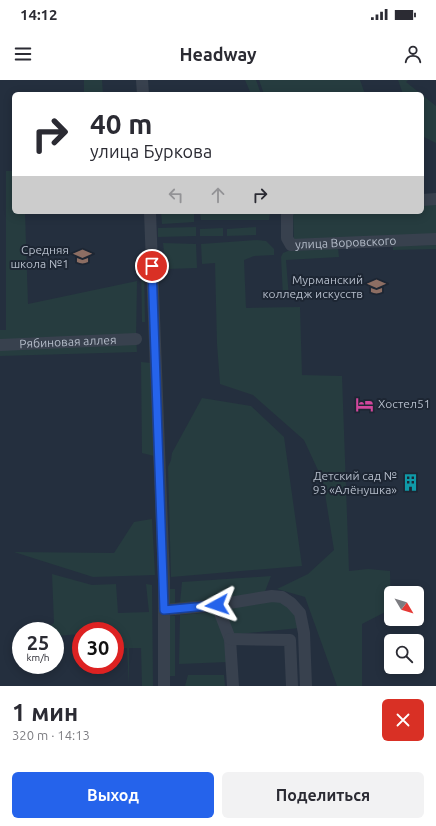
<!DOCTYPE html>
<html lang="ru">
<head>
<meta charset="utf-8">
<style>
  :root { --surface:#fff; --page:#f2f2f3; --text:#2b2b33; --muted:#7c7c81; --accent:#2563eb }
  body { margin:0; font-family:Ubuntu,sans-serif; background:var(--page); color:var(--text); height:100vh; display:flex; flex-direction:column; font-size:15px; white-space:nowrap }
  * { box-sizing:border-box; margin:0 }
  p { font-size:13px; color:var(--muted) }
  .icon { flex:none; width:22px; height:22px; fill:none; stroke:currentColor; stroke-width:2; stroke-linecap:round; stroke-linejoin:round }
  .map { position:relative; height:606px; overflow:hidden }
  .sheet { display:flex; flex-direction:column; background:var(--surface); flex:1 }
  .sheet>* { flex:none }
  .top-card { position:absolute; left:12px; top:12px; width:412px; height:122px; border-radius:6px; box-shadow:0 2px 10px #0003; background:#fff; color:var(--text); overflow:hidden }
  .needle { width:26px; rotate:128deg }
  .tools { position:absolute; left:384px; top:506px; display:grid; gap:8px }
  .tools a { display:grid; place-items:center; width:40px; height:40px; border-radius:6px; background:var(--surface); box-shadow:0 2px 10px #0003; font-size:20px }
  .speed { position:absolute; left:12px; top:542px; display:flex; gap:8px; font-size:20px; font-weight:700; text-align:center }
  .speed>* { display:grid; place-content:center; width:52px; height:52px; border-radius:50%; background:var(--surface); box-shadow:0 2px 10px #0003; line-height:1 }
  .speed small { font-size:10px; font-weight:400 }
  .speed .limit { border:6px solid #d22; background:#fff; color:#111 }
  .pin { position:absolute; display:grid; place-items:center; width:34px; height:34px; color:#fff; margin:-17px; border:2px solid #fff; border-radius:50%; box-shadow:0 1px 4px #0007 }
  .me { position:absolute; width:44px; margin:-22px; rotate:265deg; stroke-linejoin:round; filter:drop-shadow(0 0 3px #0008) }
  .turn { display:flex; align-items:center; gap:14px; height:84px; padding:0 12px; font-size:18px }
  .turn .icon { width:52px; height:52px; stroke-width:2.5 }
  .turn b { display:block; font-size:28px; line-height:34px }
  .lanes { display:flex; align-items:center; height:38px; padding:0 12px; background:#0003; justify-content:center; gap:20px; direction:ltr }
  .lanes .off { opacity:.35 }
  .round { display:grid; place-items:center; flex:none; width:42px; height:42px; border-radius:6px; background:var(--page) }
  .overview { display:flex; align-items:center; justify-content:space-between; height:68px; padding:0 12px }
  h1 { font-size:24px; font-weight:700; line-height:30px }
  .button { display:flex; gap:8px; margin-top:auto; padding:8px 12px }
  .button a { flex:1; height:46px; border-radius:6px; background:var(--accent); color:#fff; font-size:16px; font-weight:700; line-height:46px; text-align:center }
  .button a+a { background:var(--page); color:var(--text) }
  .status { display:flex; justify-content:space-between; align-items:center; height:28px; padding:0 20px; background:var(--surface); direction:ltr }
  .status svg { height:11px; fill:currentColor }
  header { display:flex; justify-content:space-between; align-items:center; height:52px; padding:0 12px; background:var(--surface); font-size:18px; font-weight:700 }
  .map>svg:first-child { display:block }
  .green { fill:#263c3f }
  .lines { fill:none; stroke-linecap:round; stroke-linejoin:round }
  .minor { stroke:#38414e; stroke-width:12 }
  .route-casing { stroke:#184099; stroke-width:10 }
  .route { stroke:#2563eb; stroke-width:7 }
  .labels { text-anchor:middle; stroke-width:4; stroke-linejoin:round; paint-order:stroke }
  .street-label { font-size:12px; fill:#b4bcc9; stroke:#1d2633 }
  .poi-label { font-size:12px; fill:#b4bcc9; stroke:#1d2633; text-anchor:end }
</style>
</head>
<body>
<div class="status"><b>14:12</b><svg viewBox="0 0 49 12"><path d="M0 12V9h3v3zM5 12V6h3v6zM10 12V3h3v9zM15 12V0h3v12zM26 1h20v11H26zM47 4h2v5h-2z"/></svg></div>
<header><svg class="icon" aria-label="menu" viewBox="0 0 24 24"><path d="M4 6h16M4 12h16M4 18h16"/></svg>Headway<svg class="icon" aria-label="person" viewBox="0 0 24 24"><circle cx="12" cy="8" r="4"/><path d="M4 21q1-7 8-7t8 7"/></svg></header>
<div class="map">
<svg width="436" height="606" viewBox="0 0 436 606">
  <rect width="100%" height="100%" fill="#242f3e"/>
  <path class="green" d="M 84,0 L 102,0 L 103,14 L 84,14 Z
    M 245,0 L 256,0 L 261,14 L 251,14 Z
    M 259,0 L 360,0 L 365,14 L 264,14 Z
    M 398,0 L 408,0 L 406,2 L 421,14 L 403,14 Z
    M 422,15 L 436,26 L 436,63 L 422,56 Z
    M 6,91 L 14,91 L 14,132 L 25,132 L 28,224 L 137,201 L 136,259 L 137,272 L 0,276 L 0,250 L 6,250 Z
    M 436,124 L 436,155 L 294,163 L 293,132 L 422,132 L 422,125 Z
    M 161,132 L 194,132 L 194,142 L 162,144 Z
    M 200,132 L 270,132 L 269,140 L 201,140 Z
    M 196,147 L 196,156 L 158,157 L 158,148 Z
    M 256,147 L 256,155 L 227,156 L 227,149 Z
    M 223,148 L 223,156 L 200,156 L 200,149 Z
    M 257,160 L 266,161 L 274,169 L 274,175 L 254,176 L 244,180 L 246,228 L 300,227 L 302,295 L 342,296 L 349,491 L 368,489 L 390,491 L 391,529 L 362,544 L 362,606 L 337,606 L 305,517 L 277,509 L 308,494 L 334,470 L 323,401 L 304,360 L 253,315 L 220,304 L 217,264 L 215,183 L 202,184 L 201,164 Z
    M 163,163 L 196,164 L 197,188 L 166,189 Z
    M 436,165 L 436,169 L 393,170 L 393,166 Z
    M 338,168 L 339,177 L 286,180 L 289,218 L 283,217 L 281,177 L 283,173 L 288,171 Z
    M 141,185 L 144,185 L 145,242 L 142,242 Z
    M 141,282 L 151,283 L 154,376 L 142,373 Z
    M 202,318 L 251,326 L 284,357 L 302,486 L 171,497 L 168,387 L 171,380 L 172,373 Z
    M 152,439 L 155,495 L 93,497 L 14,472 L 114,473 L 134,442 Z
    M 52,494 L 92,505 L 116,504 L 118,533 L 149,532 L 146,504 L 152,505 L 153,606 L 142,606 L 141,568 L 129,568 L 129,606 L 127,568 L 118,568 L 115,551 L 81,551 L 81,554 L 55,556 L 55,551 L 41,551 L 54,543 Z
    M 271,496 L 264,514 L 180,523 L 182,502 Z
    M 170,509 L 175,509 L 175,524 L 170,524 Z
    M 280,520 L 294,531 L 299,548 L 230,555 L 223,529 Z
    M 214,532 L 225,551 L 228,582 L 179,584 L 180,535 Z
    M 170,536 L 175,536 L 175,596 L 170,596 Z
    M 188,595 L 224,595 L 225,606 L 185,606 Z"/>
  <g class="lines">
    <g class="minor">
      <path d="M 142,0 L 143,14"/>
      <path d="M 422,120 L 436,119"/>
      <path d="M 150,132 L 164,501 L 164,606"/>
      <path id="s1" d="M 288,132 L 287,135 L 287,158 L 291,165 L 436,159"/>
      <path id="s2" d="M 0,265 L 136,259"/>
      <path d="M 217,525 L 230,559 L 233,606"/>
      <path d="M 164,530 L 217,525 L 272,516 L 282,517 L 291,523 L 300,533 L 304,553 L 306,606"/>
      <path d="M 230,559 L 290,560 L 292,606"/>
    </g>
  </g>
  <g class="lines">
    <defs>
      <path id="route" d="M 152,186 L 164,530 L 217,525"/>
    </defs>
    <use href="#route" class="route-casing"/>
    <use href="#route" class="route"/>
  </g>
  <defs>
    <symbol id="school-bare" viewBox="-9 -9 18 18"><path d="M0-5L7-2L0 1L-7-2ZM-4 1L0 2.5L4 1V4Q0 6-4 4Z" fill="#8d6e63" stroke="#1d2633" stroke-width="2.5" paint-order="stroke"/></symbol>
    <symbol id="university-bare" viewBox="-9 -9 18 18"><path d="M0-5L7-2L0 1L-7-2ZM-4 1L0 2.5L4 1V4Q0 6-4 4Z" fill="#8d6e63" stroke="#1d2633" stroke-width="2.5" paint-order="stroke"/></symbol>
    <symbol id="hotel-bare" viewBox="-9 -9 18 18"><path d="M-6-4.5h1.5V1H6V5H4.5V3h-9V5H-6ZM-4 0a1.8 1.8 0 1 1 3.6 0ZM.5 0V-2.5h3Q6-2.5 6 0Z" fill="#d1479c" stroke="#1d2633" stroke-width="2.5" paint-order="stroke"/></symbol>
    <symbol id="building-bare" viewBox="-9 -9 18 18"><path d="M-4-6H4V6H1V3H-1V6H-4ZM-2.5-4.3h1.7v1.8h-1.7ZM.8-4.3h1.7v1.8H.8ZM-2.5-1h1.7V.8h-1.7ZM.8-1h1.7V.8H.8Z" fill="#0f9aa8" stroke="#1d2633" stroke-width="2.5" paint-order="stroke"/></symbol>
  </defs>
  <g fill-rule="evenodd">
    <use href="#school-bare" x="70" y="164" width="25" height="25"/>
    <use href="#university-bare" x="364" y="194" width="25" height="25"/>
    <use href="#hotel-bare" x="352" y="312" width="25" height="25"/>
    <use href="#building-bare" x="398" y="390" width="25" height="25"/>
  </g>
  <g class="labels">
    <g class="street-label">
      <text dy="4" stroke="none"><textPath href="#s1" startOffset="89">улица Воровского</textPath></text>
      <text dy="4" stroke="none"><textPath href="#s2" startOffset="68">Рябиновая аллея</textPath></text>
    </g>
    <g class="poi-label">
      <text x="69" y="174">Средняя<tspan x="69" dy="14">школа №1</tspan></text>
      <text x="363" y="204">Мурманский<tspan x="363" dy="14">колледж искусств</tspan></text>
      <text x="378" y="328" text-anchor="start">Хостел51</text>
      <text x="397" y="400">Детский сад №<tspan x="397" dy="14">93 «Алёнушка»</tspan></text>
    </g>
  </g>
</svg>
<div class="tools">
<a><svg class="needle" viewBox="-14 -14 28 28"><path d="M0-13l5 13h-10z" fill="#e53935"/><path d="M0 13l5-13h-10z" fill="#7c7c81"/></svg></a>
<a><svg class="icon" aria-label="search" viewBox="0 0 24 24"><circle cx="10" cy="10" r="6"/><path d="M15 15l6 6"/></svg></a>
</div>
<div class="speed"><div>25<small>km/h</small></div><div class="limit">30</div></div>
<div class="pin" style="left:152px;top:186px;background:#d93025"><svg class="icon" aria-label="arrive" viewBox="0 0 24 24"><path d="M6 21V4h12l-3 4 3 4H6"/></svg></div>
<svg class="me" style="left:217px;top:525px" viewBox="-20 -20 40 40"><path d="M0-17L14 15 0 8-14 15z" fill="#2563eb" stroke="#fff" stroke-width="4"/></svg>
<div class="top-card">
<div class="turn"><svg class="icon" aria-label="right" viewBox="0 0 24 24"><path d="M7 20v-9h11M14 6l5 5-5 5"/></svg><div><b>40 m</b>улица Буркова</div></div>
<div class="lanes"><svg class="icon off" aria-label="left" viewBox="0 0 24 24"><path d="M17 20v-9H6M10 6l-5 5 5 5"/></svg><svg class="icon off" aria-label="ahead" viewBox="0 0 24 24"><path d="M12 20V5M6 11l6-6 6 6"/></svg><svg class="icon" aria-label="right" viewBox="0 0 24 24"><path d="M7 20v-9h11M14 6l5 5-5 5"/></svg></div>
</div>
</div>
<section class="sheet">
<div class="overview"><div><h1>1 мин</h1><p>320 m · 14:13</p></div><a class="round" style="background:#d93025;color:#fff"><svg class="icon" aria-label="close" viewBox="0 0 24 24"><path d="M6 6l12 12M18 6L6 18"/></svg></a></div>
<div class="button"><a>Выход</a><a>Поделиться</a></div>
</section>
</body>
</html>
